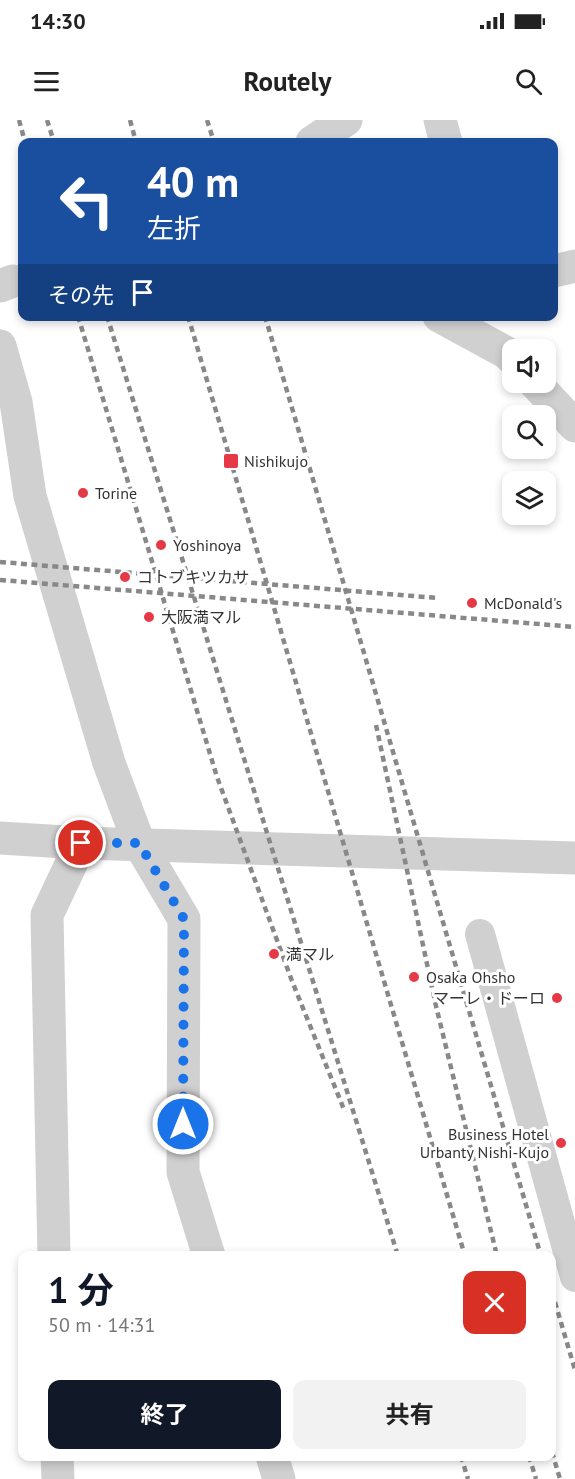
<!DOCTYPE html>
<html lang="ja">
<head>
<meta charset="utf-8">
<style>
  :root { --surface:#fff; --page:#f2f2f2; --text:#222; --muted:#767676; --accent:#111827 }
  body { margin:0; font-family:"PT Sans","Noto Sans JP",sans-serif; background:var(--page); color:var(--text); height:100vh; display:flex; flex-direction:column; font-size:22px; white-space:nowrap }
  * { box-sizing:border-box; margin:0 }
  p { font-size:20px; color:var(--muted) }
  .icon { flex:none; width:33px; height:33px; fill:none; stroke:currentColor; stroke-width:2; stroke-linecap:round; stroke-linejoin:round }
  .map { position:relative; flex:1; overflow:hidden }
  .sheet { position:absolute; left:18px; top:1131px; width:538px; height:210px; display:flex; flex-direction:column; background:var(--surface); border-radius:12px; box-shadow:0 3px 9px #0003 }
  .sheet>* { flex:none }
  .guide { position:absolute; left:18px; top:18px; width:540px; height:183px; border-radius:12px; box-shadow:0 3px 9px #0003; background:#1a4fa0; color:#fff; overflow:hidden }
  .buttons { position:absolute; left:502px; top:219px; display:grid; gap:12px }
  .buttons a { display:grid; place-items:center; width:54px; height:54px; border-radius:12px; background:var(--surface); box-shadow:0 3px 9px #0003; font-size:30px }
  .pin { position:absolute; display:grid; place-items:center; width:51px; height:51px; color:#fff; margin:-26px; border:3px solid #fff; border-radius:50%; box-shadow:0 2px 6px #0007 }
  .me { position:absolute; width:66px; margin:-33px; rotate:0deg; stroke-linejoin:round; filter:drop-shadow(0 0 4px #0008) }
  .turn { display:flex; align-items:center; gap:21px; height:126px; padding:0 30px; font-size:27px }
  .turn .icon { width:78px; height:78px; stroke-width:2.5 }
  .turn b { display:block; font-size:42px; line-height:51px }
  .then { display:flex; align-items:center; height:57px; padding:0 30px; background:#0003; gap:12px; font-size:22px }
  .round { display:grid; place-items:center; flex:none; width:63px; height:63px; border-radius:12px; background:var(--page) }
  .overview { display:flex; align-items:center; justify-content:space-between; height:102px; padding:0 30px }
  h1 { font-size:36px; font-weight:700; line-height:45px; color:var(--accent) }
  .cta { display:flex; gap:12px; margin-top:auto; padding:12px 30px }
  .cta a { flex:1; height:69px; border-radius:12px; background:var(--accent); color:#fff; font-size:24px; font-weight:700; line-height:69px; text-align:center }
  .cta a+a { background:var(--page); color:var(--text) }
  .status { display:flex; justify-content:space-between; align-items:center; height:42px; padding:0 30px; background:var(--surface); direction:ltr }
  .status svg { height:16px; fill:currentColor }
  header { display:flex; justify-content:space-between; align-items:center; height:78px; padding:0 30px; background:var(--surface); font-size:27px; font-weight:700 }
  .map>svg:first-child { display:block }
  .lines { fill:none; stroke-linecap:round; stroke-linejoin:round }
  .service { stroke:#d0d0d0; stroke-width:30 }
  .pedestrian { stroke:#d0d0d0; stroke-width:33 }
  .minor { stroke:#d0d0d0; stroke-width:33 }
  .tertiary { stroke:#d0d0d0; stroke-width:33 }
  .rail { stroke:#888; stroke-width:4.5; stroke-dasharray:6 4.5; stroke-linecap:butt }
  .route { stroke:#1a73e8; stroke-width:10; stroke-dasharray:0 18 }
  .poi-dot { fill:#e63946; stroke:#fff; stroke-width:2 }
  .labels { text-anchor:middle; stroke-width:6; stroke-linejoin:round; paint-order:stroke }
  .poi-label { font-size:16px; fill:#333; stroke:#fff; text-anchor:start }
</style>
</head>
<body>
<div class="status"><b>14:30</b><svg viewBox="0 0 49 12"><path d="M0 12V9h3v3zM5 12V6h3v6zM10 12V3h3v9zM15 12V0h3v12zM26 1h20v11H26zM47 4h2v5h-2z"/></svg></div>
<header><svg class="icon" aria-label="menu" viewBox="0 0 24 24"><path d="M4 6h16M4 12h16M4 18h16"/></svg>Routely<svg class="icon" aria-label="search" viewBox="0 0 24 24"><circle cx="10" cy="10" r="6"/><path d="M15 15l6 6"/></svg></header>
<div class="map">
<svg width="575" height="1359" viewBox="0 0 575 1359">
  <rect width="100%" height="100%" fill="#fff"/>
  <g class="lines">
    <path class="service" d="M 480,814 L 575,1157"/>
    <path class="pedestrian" d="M 0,166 L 13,161"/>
    <path class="minor" d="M 440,0 L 446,22
      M 312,22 L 346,0
      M 554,151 L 575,146
      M 439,196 L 507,233 L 513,239
      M 0,226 L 16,282 L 30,376 L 109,643 L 139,723 L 184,799 L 183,1052 L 209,1136
      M 534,262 L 575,306
      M 54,1136 L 47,795 L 81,723
      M 57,1336 L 58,1359
      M 272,1336 L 279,1359"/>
    <path class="tertiary" d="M 0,718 L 81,723 L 575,738"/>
    <path class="rail" d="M 19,0 L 25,22
      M 47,0 L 54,22
      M 130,0 L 136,22
      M 207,0 L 214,22
      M 78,196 L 217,657 L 292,861 L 345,992
      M 107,196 L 398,1136
      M 188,196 L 465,1136
      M 265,196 L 541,1136
      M 0,442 L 437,478
      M 0,460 L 575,507
      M 376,605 L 436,886 L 497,1136
      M 552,1172 L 575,1250
      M 552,1332 L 560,1359
      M 461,1336 L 468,1359
      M 529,1336 L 536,1359"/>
  </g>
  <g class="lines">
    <path class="route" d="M 81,723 L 139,723 L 184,799 L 183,1004"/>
  </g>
  <g class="poi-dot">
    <rect x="223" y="333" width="16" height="16" rx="3"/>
    <circle cx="83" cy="373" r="6"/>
    <circle cx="161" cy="425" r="6"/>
    <circle cx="125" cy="457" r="6"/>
    <circle cx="472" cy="483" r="6"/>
    <circle cx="149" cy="497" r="6"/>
    <circle cx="274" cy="834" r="6"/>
    <circle cx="414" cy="857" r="6"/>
    <circle cx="557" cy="878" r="6"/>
    <circle cx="561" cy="1023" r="6"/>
  </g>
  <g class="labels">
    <g class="poi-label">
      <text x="244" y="347">Nishikujo</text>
      <text x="95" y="379">Torine</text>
      <text x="173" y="431">Yoshinoya</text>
      <text x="137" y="463">コトブキツカサ</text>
      <text x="484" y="489">McDonald's</text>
      <text x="161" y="503">大阪満マル</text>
      <text x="286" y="840">満マル</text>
      <text x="426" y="863">Osaka Ohsho</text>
      <text x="545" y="884" text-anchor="end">マーレ・ドーロ</text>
      <text x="549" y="1020" text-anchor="end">Business Hotel<tspan x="549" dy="18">Urbanty Nishi-Kujo</tspan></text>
    </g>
  </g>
</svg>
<div class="buttons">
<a><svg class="icon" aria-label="sound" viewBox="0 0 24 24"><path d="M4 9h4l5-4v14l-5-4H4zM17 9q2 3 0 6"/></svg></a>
<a><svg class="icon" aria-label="search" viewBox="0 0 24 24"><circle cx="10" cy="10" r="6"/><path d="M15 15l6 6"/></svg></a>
<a><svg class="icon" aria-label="layers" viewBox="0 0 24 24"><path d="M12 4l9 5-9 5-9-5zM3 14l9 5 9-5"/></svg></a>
</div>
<div class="pin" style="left:81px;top:723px;background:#d93025"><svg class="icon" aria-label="arrive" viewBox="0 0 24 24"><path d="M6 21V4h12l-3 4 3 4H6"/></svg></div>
<svg class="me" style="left:183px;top:1004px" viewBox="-20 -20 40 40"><circle r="17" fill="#1a73e8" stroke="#fff" stroke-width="3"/><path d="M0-11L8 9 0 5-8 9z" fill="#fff"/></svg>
<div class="guide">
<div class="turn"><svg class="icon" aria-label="left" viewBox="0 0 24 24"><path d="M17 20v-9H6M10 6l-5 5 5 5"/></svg><div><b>40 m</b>左折</div></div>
<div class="then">その先<svg class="icon" aria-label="arrive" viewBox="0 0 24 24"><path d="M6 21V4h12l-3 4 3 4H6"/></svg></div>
</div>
<section class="sheet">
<div class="overview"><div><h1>1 分</h1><p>50 m · 14:31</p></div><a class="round" style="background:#d93025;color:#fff"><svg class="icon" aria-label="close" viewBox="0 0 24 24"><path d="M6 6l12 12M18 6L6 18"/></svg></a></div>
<div class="cta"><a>終了</a><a>共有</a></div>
</section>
</div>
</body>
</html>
